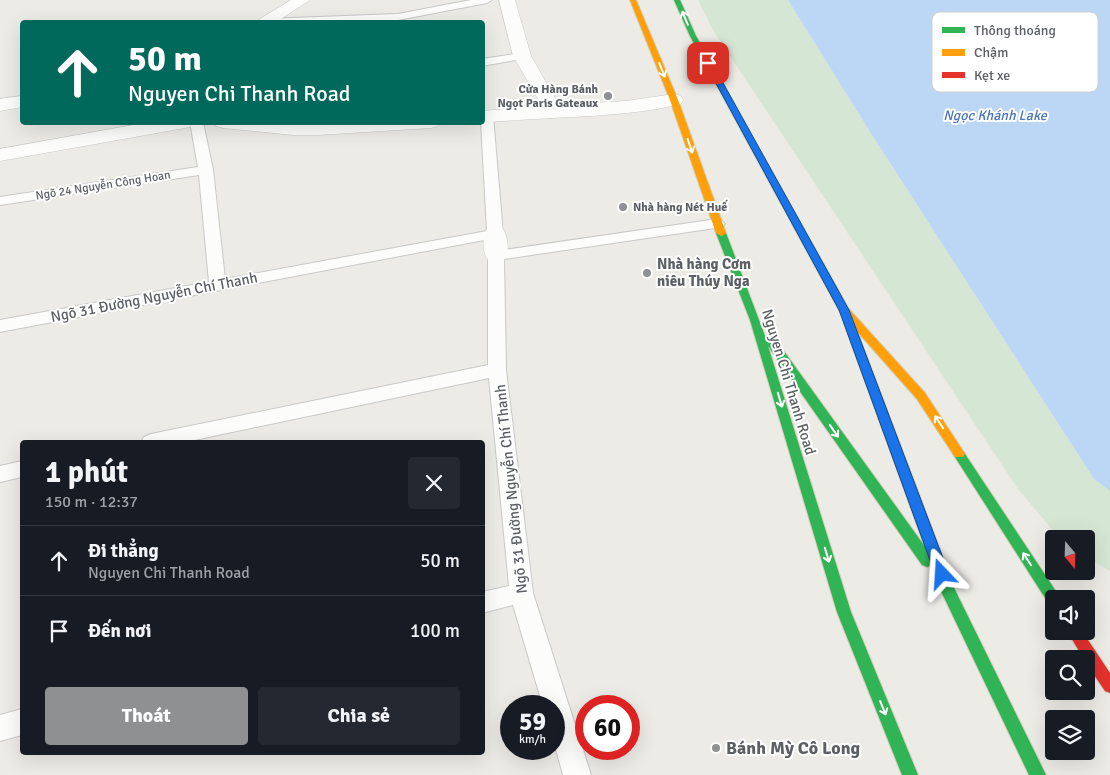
<!DOCTYPE html>
<html lang="vi">
<head>
<meta charset="utf-8">
<style>
  :root { --surface:#171b24; --page:#242831; --text:#f1f3f6; --muted:#9ea1a6; --line:#363941; --accent:#8e9092 }
  body { margin:0; font-family:Signika,sans-serif; background:var(--page); color:var(--text); height:100vh; display:flex; flex-direction:column; font-size:19px; white-space:nowrap }
  * { box-sizing:border-box; margin:0 }
  p { font-size:16px; color:var(--muted) }
  .icon { flex:none; width:28px; height:28px; fill:none; stroke:currentColor; stroke-width:2; stroke-linecap:round; stroke-linejoin:round }
  .map { position:relative; flex:1; overflow:hidden }
  .drawer { position:absolute; left:20px; top:440px; width:465px; height:315px; display:flex; flex-direction:column; background:var(--surface); border-radius:5px; box-shadow:0 5px 20px #0002 }
  .drawer>* { flex:none }
  .top-card { position:absolute; left:20px; top:20px; width:465px; height:105px; border-radius:5px; box-shadow:0 5px 20px #0002; background:#00695c; color:#fff; overflow:hidden }
  .needle { width:32px; rotate:161deg }
  .tools { position:absolute; left:1045px; top:530px; display:grid; gap:10px }
  .tools a { display:grid; place-items:center; width:50px; height:50px; border-radius:5px; background:var(--surface); box-shadow:0 5px 20px #0002; font-size:25px }
  .speed { position:absolute; left:500px; top:695px; display:flex; gap:10px; font-size:25px; font-weight:700; text-align:center }
  .speed>* { display:grid; place-content:center; width:65px; height:65px; border-radius:50%; background:var(--surface); box-shadow:0 5px 20px #0002; line-height:1 }
  .speed small { font-size:12px; font-weight:400 }
  .speed .limit { border:8px solid #d22; background:#fff; color:#111 }
  .pin { position:absolute; display:grid; place-items:center; width:42px; height:42px; color:#fff; margin:-21px; border-radius:10px; box-shadow:0 2px 8px #0006 }
  .me { position:absolute; width:55px; margin:-28px; rotate:340deg; stroke-linejoin:round; filter:drop-shadow(0 0 4px #0008) }
  .turn { display:flex; align-items:center; gap:18px; height:105px; padding:0 25px; font-size:22px }
  .turn .icon { width:65px; height:65px; stroke-width:2.5 }
  .turn b { display:block; font-size:35px; line-height:42px }
  .round { display:grid; place-items:center; flex:none; width:52px; height:52px; border-radius:5px; background:var(--page) }
  .summary { display:flex; align-items:center; justify-content:space-between; height:85px; padding:0 25px }
  h1 { font-size:30px; font-weight:700; line-height:38px }
  .button { display:flex; gap:10px; margin-top:auto; padding:10px 25px }
  .button a { flex:1; height:58px; border-radius:5px; background:var(--accent); color:#fff; font-size:20px; font-weight:700; line-height:58px; text-align:center }
  .button a+a { background:var(--page); color:var(--text) }
  ul { padding:0; list-style:none }
  li { display:flex; align-items:center; gap:15px; height:70px; padding:0 25px; border-top:1px solid var(--line) }
  li div { flex:1 }
  li b { display:block; font-size:19px }
  li em { font-style:normal }
  .map>svg:first-child { display:block }
  .green { fill:#d5e7d4 }
  .water { fill:#bcd6f5 }
  .lines { fill:none; stroke-linecap:round; stroke-linejoin:round }
  .lane-casing { stroke:#c8c9c8; stroke-width:2 }
  .street-casing { stroke:#c8c9c8; stroke-width:1 }
  .fast-casing { stroke:#d2cdb6; stroke-width:2 }
  .slow-casing { stroke:#d2cdb6; stroke-width:2 }
  .jam-casing { stroke:#d2cdb6; stroke-width:2 }
  .lane { fill:#fcfcfb; fill-rule:evenodd }
  .street { fill:#fcfcfb; fill-rule:evenodd }
  .fast { fill:#30b455; fill-rule:evenodd }
  .slow { fill:#ff9f0a; fill-rule:evenodd }
  .jam { fill:#e5322d; fill-rule:evenodd }
  .oneway { stroke:#fff }
  .route { fill:#1a73e8; stroke:#114b97 }
  .poi-dot { fill:#8e9092; stroke:#fff; stroke-width:2 }
  .labels { text-anchor:middle; stroke-width:4; stroke-linejoin:round; paint-order:stroke }
  .far-poi-label { font-size:12px; font-weight:bold; fill:#5c5f64; stroke:#fff; text-anchor:end }
  .far-street-label { font-size:12px; fill:#5c5f64; stroke:#fff }
  .far-water-label { font-size:14px; font-style:italic; fill:#4b75bd; stroke:#fff }
  .poi-label { font-size:15px; font-weight:bold; fill:#5c5f64; stroke:#fff; text-anchor:start }
  .street-label { font-size:15px; fill:#5c5f64; stroke:#fff }
  .near-poi-label { font-size:18px; font-weight:bold; fill:#5c5f64; stroke:#fff; text-anchor:start }
  .key { fill:#fff; stroke:#cecfd0; stroke-width:1 }
  .key-label { font-size:14px; fill:#5c5f64 }
</style>
</head>
<body>
<div class="map">
<svg width="1110" height="775" viewBox="0 0 1110 775">
  <rect width="100%" height="100%" fill="#ecebe6"/>
  <path class="green" d="M 698,0 L 788,0 L 872,135 L 1094,479 L 1110,491 L 1110,571 L 1086,557 L 1086,539 L 1060,539 L 1018,489 L 714,32 Z"/>
  <path class="water" d="M 788,0 L 1110,0 L 1110,491 L 1094,479 L 872,135 Z"/>
  <g class="lines">
    <defs>
      <path id="lane" d="M 471,0 L 492,0 L 487,3 L 398,20 L 338,22 L 261,22 L 266,19 L 398,14 Z
        M 522,53 L 526,54 L 528,56 L 526,58 L 482,66 L 482,59 Z
        M 487,112 L 493,116 L 503,234 L 500,237 L 0,332 L 0,320 L 209,282 L 199,175 L 0,205 L 0,197 L 198,167 L 190,122 L 203,122 L 213,170 L 225,279 L 487,231 L 481,122 L 482,122 L 482,113 Z
        M 717,219 L 722,221 L 725,224 L 722,227 L 504,259 L 506,370 L 533,593 L 591,775 L 563,775 L 554,742 L 554,706 L 543,706 L 513,605 L 482,613 L 482,592 L 509,586 L 489,378 L 185,442 L 141,442 L 144,437 L 151,434 L 488,365 L 488,255 L 490,252 Z
        M 22,461 L 22,477 L 0,482 L 0,466 Z
        M 22,709 L 22,735 L 0,741 L 0,715 Z"/>
      <path id="street" d="M 291,0 L 310,0 L 276,22 L 258,22 L 260,19 Z
        M 499,0 L 515,0 L 531,56 L 559,105 L 626,101 L 674,94 L 681,96 L 683,100 L 681,104 C 620,119 545,116 482,123 L 481,122 L 482,111 L 542,106 L 513,56 Z
        M 22,96 L 22,107 L 0,111 L 0,99 Z
        M 150,122 L 194,122 L 192,126 L 185,128 L 0,161 L 0,149 Z
        M 214,122 L 440,122 L 438,126 L 431,128 L 318,135 L 293,135 L 223,128 L 216,126 Z
        M 495,227 L 503,229 C 508,237 510,252 504,260 L 496,262 L 488,260 C 482,252 482,237 487,229 Z"/>
      <path id="fast" d="M 674,0 L 680,0 L 696,36 L 837,288 L 836,290 L 832,291 L 827,288 L 690,36 Z
        M 721,230 L 726,233 L 765,336 L 773,336 L 931,555 L 936,552 L 941,554 L 955,590 L 1046,775 L 1029,775 L 941,591 L 932,565 L 927,567 L 922,565 L 768,346 L 851,612 L 918,775 L 902,775 L 837,612 L 750,320 L 716,233 Z
        M 959,449 L 963,451 L 1059,596 L 1060,599 L 1054,599 L 1054,606 L 1049,604 L 955,457 L 953,454 L 955,451 Z"/>
      <path id="slow" d="M 630,0 L 636,0 L 678,100 L 726,233 L 724,235 L 721,236 L 716,233 L 670,100 Z
        M 832,285 L 836,286 L 848,308 L 925,393 L 963,451 L 965,454 L 963,457 L 955,457 L 917,399 L 840,312 L 827,288 Z"/>
      <path id="jam" d="M 849,320 L 854,323 L 943,558 L 941,562 L 936,564 L 931,562 L 929,558 L 844,323 Z
        M 1067,631 L 1082,631 L 1110,673 L 1110,693 L 1105,691 L 1086,663 L 1086,659 L 1084,659 Z"/>
    </defs>
    <use href="#lane" class="lane-casing"/>
    <use href="#street" class="street-casing"/>
    <use href="#fast" class="fast-casing"/>
    <use href="#slow" class="slow-casing"/>
    <use href="#jam" class="jam-casing"/>
    <use href="#lane" class="lane"/>
    <use href="#street" class="street"/>
    <use href="#fast" class="fast"/>
    <use href="#slow" class="slow"/>
    <use href="#jam" class="jam"/>
  </g>
  <defs><path id="oneway-shaft" d="M-6 0H5M1.5-3L5.5 0L1.5 3" fill="none" stroke-width="1.6" stroke-linecap="round" stroke-linejoin="round" transform="scale(1.25)"/></defs>
  <g class="oneway">
    <use href="#oneway-shaft" transform="translate(685 18) rotate(-113)"/>
    <use href="#oneway-shaft" transform="translate(662 70) rotate(68)"/>
    <use href="#oneway-shaft" transform="translate(690 146) rotate(71)"/>
    <use href="#oneway-shaft" transform="translate(780 400) rotate(73)"/>
    <use href="#oneway-shaft" transform="translate(939 422) rotate(-123)"/>
    <use href="#oneway-shaft" transform="translate(834 431) rotate(55)"/>
    <use href="#oneway-shaft" transform="translate(827 555) rotate(73)"/>
    <use href="#oneway-shaft" transform="translate(1027 559) rotate(-123)"/>
    <use href="#oneway-shaft" transform="translate(883 708) rotate(68)"/>
  </g>
  <path class="route" d="M 706,61 L 712,63 L 849,310 L 949,574 L 947,578 L 942,580 L 937,578 L 935,574 L 839,310 L 705,63 Z"/>
  <g class="poi-dot">
    <circle cx="608" cy="96" r="5"/>
    <circle cx="623" cy="207" r="5"/>
    <circle cx="647" cy="273" r="5"/>
    <circle cx="716" cy="748" r="5"/>
  </g>
  <g class="labels">
    <g class="far-poi-label">
      <text x="598" y="93">Cửa Hàng Bánh<tspan x="598" dy="14">Ngọt Paris Gateaux</tspan></text>
      <text x="633" y="211" text-anchor="start">Nhà hàng Nét Huế</text>
    </g>
    <g class="far-street-label">
      <text transform="translate(103 185) rotate(-9)" y="4">Ngõ 24 Nguyễn Công Hoan</text>
    </g>
    <g class="far-water-label">
      <text x="995" y="120">Ngọc Khánh Lake</text>
    </g>
    <g class="poi-label">
      <text x="657" y="269">Nhà hàng Cơm<tspan x="657" dy="17">niêu Thúy Nga</tspan></text>
    </g>
    <g class="street-label">
      <text transform="translate(154 297) rotate(-11)" y="5">Ngõ 31 Đường Nguyễn Chí Thanh</text>
      <text transform="translate(789 382) rotate(73)" y="5">Nguyen Chi Thanh Road</text>
      <text transform="translate(511 489) rotate(-96)" y="5">Ngõ 31 Đường Nguyễn Chí Thanh</text>
    </g>
    <g class="near-poi-label">
      <text x="726" y="754">Bánh Mỳ Cô Long</text>
    </g>
  </g>
  <rect x="932" y="12" width="166" height="80" rx="8" class="key"/>
  <rect x="942" y="27" width="23" height="6" fill="#30b455"/>
  <rect x="942" y="49" width="23" height="7" fill="#ff9f0a"/>
  <rect x="942" y="72" width="23" height="6" fill="#e5322d"/>
  <g class="key-label">
    <text x="974" y="35">Thông thoáng</text>
    <text x="974" y="57">Chậm</text>
    <text x="974" y="80">Kẹt xe</text>
  </g>
</svg>
<div class="tools">
<a><svg class="needle" viewBox="-14 -14 28 28"><path d="M0-13l5 13h-10z" fill="#e53935"/><path d="M0 13l5-13h-10z" fill="#9ea1a6"/></svg></a>
<a><svg class="icon" aria-label="sound" viewBox="0 0 24 24"><path d="M4 9h4l5-4v14l-5-4H4zM17 9q2 3 0 6"/></svg></a>
<a><svg class="icon" aria-label="search" viewBox="0 0 24 24"><circle cx="10" cy="10" r="6"/><path d="M15 15l6 6"/></svg></a>
<a><svg class="icon" aria-label="layers" viewBox="0 0 24 24"><path d="M12 4l9 5-9 5-9-5zM3 14l9 5 9-5"/></svg></a>
</div>
<div class="speed"><div>59<small>km/h</small></div><div class="limit">60</div></div>
<div class="pin" style="left:708px;top:63px;background:#d93025"><svg class="icon" aria-label="arrive" viewBox="0 0 24 24"><path d="M6 21V4h12l-3 4 3 4H6"/></svg></div>
<svg class="me" style="left:942px;top:574px" viewBox="-20 -20 40 40"><path d="M0-17L14 15 0 8-14 15z" fill="#1a73e8" stroke="#fff" stroke-width="4"/></svg>
<div class="top-card">
<div class="turn"><svg class="icon" aria-label="ahead" viewBox="0 0 24 24"><path d="M12 20V5M6 11l6-6 6 6"/></svg><div><b>50 m</b>Nguyen Chi Thanh Road</div></div>
</div>
<section class="drawer">
<div class="summary"><div><h1>1 phút</h1><p>150 m · 12:37</p></div><a class="round"><svg class="icon" aria-label="close" viewBox="0 0 24 24"><path d="M6 6l12 12M18 6L6 18"/></svg></a></div>
<ul>
<li><svg class="icon" aria-label="ahead" viewBox="0 0 24 24"><path d="M12 20V5M6 11l6-6 6 6"/></svg><div><b>Đi thẳng</b><p>Nguyen Chi Thanh Road</p></div><em>50 m</em></li>
<li><svg class="icon" aria-label="arrive" viewBox="0 0 24 24"><path d="M6 21V4h12l-3 4 3 4H6"/></svg><div><b>Đến nơi</b></div><em>100 m</em></li>
</ul>
<div class="button"><a>Thoát</a><a>Chia sẻ</a></div>
</section>
</div>
</body>
</html>
